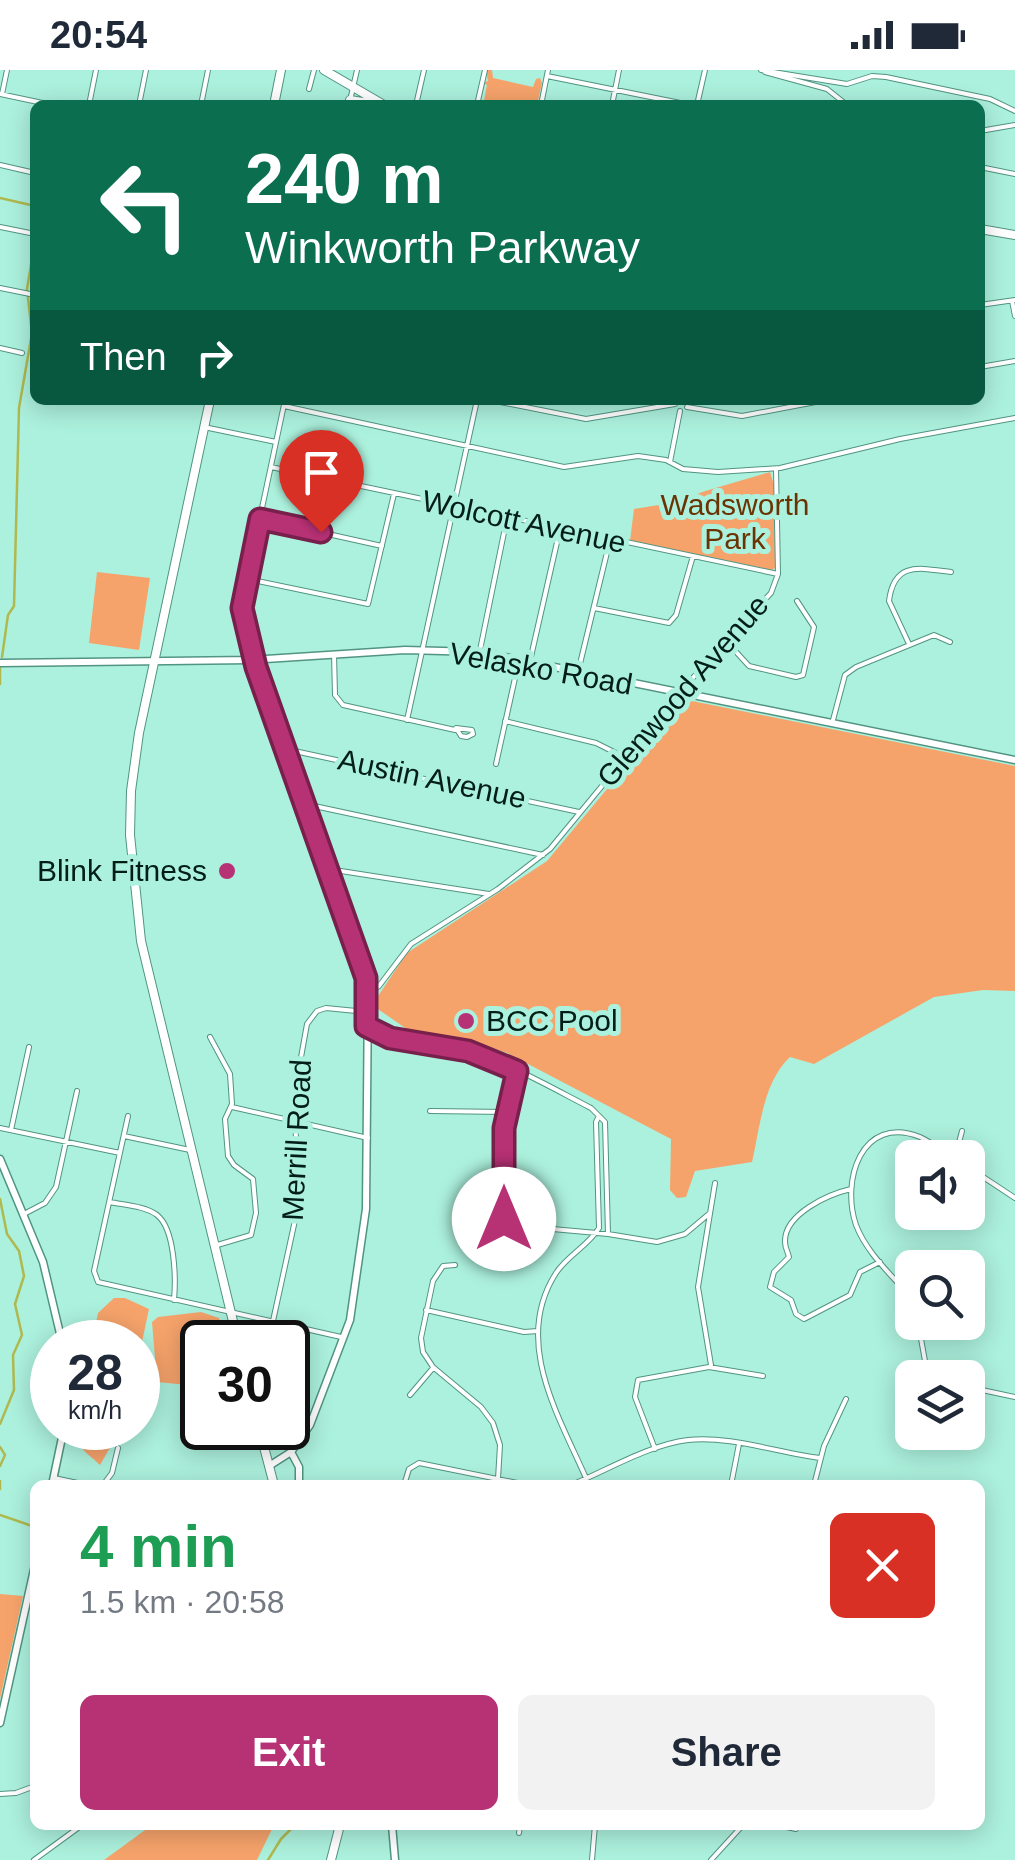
<!DOCTYPE html>
<html lang="en">
<head>
<meta charset="utf-8">
<style>
  :root { --surface:#fff; --page:#f2f2f3; --text:#1f2937; --muted:#747a83; --accent:#b73175 }
  body { margin:0; font-family:Arial,sans-serif; background:var(--page); color:var(--text); height:100vh; display:flex; flex-direction:column; font-size:38px; white-space:nowrap }
  * { box-sizing:border-box; margin:0 }
  p { font-size:32px; color:var(--muted) }
  .icon { flex:none; width:55px; height:55px; fill:none; stroke:currentColor; stroke-width:2; stroke-linecap:round; stroke-linejoin:round }
  .map { position:relative; flex:1; overflow:hidden }
  .sheet { position:absolute; left:30px; top:1410px; width:955px; height:350px; display:flex; flex-direction:column; background:var(--surface); border-radius:15px; box-shadow:0 5px 25px #0003 }
  .sheet>* { flex:none }
  .banner { position:absolute; left:30px; top:30px; width:955px; height:305px; border-radius:15px; box-shadow:0 5px 25px #0003; background:#0b6e4f; color:#fff; overflow:hidden }
  .tools { position:absolute; left:895px; top:1070px; display:grid; gap:20px }
  .tools a { display:grid; place-items:center; width:90px; height:90px; border-radius:15px; background:var(--surface); box-shadow:0 5px 25px #0003; font-size:50px }
  .speed { position:absolute; left:30px; top:1250px; display:flex; gap:20px; font-size:50px; font-weight:700; text-align:center }
  .speed>* { display:grid; place-content:center; width:130px; height:130px; border-radius:50%; background:var(--surface); box-shadow:0 5px 25px #0003; line-height:1 }
  .speed small { font-size:25px; font-weight:400 }
  .speed .limit { border:5px solid #111; border-radius:15px; background:#fff; color:#111 }
  .pin { position:absolute; display:grid; place-items:center; width:85px; height:85px; color:#fff; margin:-102px -42px; border-radius:50% 50% 50% 0; rotate:-45deg; box-shadow:0 0 10px #0007 }
  .pin .icon { rotate:45deg }
  .me { position:absolute; width:110px; margin:-55px; rotate:0deg; stroke-linejoin:round; filter:drop-shadow(0 0 8px #0008) }
  .turn { display:flex; align-items:center; gap:35px; height:210px; padding:0 50px; font-size:45px }
  .turn .icon { width:130px; height:130px; stroke-width:2.5 }
  .turn b { display:block; font-size:70px; line-height:85px }
  .then { display:flex; align-items:center; height:95px; padding:0 50px; background:#0003; gap:20px; font-size:38px }
  .round { display:grid; place-items:center; flex:none; width:105px; height:105px; border-radius:15px; background:var(--page) }
  .head { display:flex; align-items:center; justify-content:space-between; height:170px; padding:0 50px }
  h1 { font-size:60px; font-weight:700; line-height:75px; color:#1e9e55 }
  .button { display:flex; gap:20px; margin-top:auto; padding:20px 50px }
  .button a { flex:1; height:115px; border-radius:15px; background:var(--accent); color:#fff; font-size:40px; font-weight:700; line-height:115px; text-align:center }
  .button a+a { background:var(--page); color:var(--text) }
  .status { display:flex; justify-content:space-between; align-items:center; height:70px; padding:0 50px; background:var(--surface); direction:ltr }
  .status svg { height:28px; fill:currentColor }
  .map>svg:first-child { display:block }
  .green { fill:#f6a36b }
  .lines { fill:none; stroke-linecap:round; stroke-linejoin:round }
  .stream { stroke:#afb950; stroke-width:2.5 }
  .minor-casing { stroke:#519482; stroke-width:6 }
  .tertiary-casing { stroke:#519482; stroke-width:9 }
  .secondary-casing { stroke:#519482; stroke-width:10 }
  .minor { stroke:#fff; stroke-width:4 }
  .tertiary { stroke:#fff; stroke-width:6 }
  .secondary { stroke:#fff; stroke-width:8 }
  .route-casing { stroke:#77204c; stroke-width:25 }
  .route { stroke:#b73175; stroke-width:18 }
  .poi-dot { fill:#b73175; stroke:#acf1dd; stroke-width:4 }
  .labels { text-anchor:middle; stroke-width:10; stroke-linejoin:round; paint-order:stroke }
  .park-label { font-size:30px; fill:#6a3301; stroke:#acf1dd }
  .street-label { font-size:30px; fill:#021e17; stroke:#acf1dd }
  .poi-label { font-size:30px; fill:#021e17; stroke:#acf1dd; text-anchor:end }
</style>
</head>
<body>
<div class="status"><b>20:54</b><svg viewBox="0 0 49 12"><path d="M0 12V9h3v3zM5 12V6h3v6zM10 12V3h3v9zM15 12V0h3v12zM26 1h20v11H26zM47 4h2v5h-2z"/></svg></div>
<div class="map">
<svg width="1015" height="1790" viewBox="0 0 1015 1790">
  <rect width="100%" height="100%" fill="#acf1dd"/>
  <path class="green" d="M 486,0 L 492,0 L 493,8 L 533,17 L 536,9 L 540,8 L 542,13 L 537,35 L 479,33 L 484,30 L 487,15 L 483,13 L 488,11 Z
    M 770,402 L 774,415 L 775,498 L 772,500 L 630,471 L 634,439 L 683,431 L 702,422 Z
    M 97,502 L 150,508 L 139,580 L 89,573 Z
    M 682,629 L 1015,696 L 1015,921 L 983,920 L 934,927 L 814,994 L 790,987 C 763,1012 760,1058 752,1092 L 695,1101 L 686,1127 L 677,1128 L 670,1120 L 671,1069 L 507,983 L 472,971 L 414,964 L 372,935 L 407,883 L 547,791 Z
    M 114,1228 L 125,1228 L 149,1239 L 138,1291 L 138,1272 L 92,1272 L 98,1243 Z
    M 201,1242 L 219,1248 L 225,1272 L 202,1272 L 202,1308 L 188,1315 L 157,1312 L 152,1252 L 158,1247 Z
    M 79,1358 L 117,1358 L 119,1362 L 100,1395 C 87,1382 75,1379 79,1358 Z
    M 0,1524 L 23,1526 L 0,1629 Z
    M 152,1755 L 274,1755 L 257,1790 L 104,1790 Z"/>
  <g class="lines">
    <path class="stream" d="M 0,128 L 35,136
      M 2,587 L 8,545 L 14,536 L 19,338 L 32,263 L 27,219 L 35,171
      M 0,614 L 0,598
      M 0,1129 L 7,1164 L 19,1181 L 24,1206 L 15,1234 L 22,1265 L 13,1285 L 14,1320 L 0,1354
      M 0,1377 L 5,1385 L 0,1396
      M 0,1411 L 0,1419
      M 0,1445 L 35,1457
      M 268,1790 L 281,1769 L 295,1755"/>
    <defs>
      <path id="minor" d="M 761,0 L 847,14 L 872,6 L 886,7 L 990,29 L 1015,41
        M 765,2 L 827,19 L 847,35
        M 547,6 L 690,35
        M 309,19 L 314,0
        M 0,24 L 52,35
        M 2,24 L 7,0
        M 89,35 L 96,0
        M 139,35 L 146,0
        M 201,35 L 208,0
        M 349,35 L 357,0
        M 416,35 L 424,0
        M 477,35 L 485,0
        M 541,35 L 548,0
        M 612,35 L 619,0
        M 697,35 L 705,0
        M 980,61 L 1015,55
        M 0,95 L 35,103
        M 980,97 L 1015,104
        M 0,157 L 35,164
        M 0,218 L 35,225
        M 1012,231 L 1015,246
        M 980,235 L 1015,230
        M 0,278 L 22,283
        M 980,297 L 1015,291
        M 490,330 L 586,349 L 675,334
        M 284,336 L 564,397 L 638,386 L 666,390 L 683,399 L 718,402 L 780,398 L 900,369 L 1015,348
        M 687,337 L 742,346 L 826,330
        M 204,357 L 276,372
        M 670,392 L 680,341
        M 271,397 L 778,504
        M 260,449 L 382,476
        M 248,509 L 368,534 L 394,424
        M 594,538 L 669,553 L 676,545 L 693,486
        M 727,572 L 749,596 L 796,607 L 803,605 L 814,557 L 797,531
        M 909,574 L 889,531 C 894,491 919,498 951,502
        M 480,580 L 507,448
        M 334,584 L 335,625 L 343,635 L 455,660
        M 255,589 L 242,532 L 285,330
        M 530,591 L 560,459
        M 578,602 L 610,470
        M 407,650 L 477,330
        M 833,650 L 845,605 L 856,597 L 934,565 L 950,572
        M 505,651 L 596,673 L 624,687
        M 456,658 L 472,660 L 473,664 L 467,667 L 461,666 Z
        M 285,679 L 579,742
        M 496,694 L 519,590
        M 305,734 L 543,785
        M 328,799 L 489,824
        M 368,923 L 379,916 L 411,874 L 498,819 L 550,779 L 678,624 L 771,523 L 778,504 L 776,399
        M 368,958 C 400,973 435,971 468,981 C 511,994 552,1018 591,1038 L 605,1052 L 608,1164
        M 210,967 L 230,1004 L 232,1034 L 225,1049 L 228,1086 L 234,1095 L 253,1109 L 256,1143 L 251,1165 L 214,1176
        M 517,1001 L 504,1058 L 503,1145 L 508,1155 L 608,1164 L 657,1172 L 685,1164 L 710,1143
        M 232,1037 L 368,1068
        M 430,1041 L 507,1042
        M 128,1046 L 94,1201 L 98,1212 L 341,1267
        M 0,1058 L 120,1083
        M 11,1060 L 29,977
        M 124,1066 L 190,1080
        M 955,1088 L 962,1061
        M 968,1097 L 1015,1128
        M 851,1119 C 829,1124 784,1144 785,1172 C 785,1178 788,1182 789,1187 L 774,1202 L 770,1217 L 791,1230 L 796,1244 L 804,1249 L 850,1225 L 860,1202 L 880,1192
        M 110,1132 C 124,1135 145,1136 157,1145 C 175,1159 176,1208 174,1230
        M 24,1144 L 45,1133 L 56,1117 L 77,1021
        M 455,1195 L 443,1196 L 433,1211 L 421,1268 L 423,1282 L 433,1297 L 481,1337 L 493,1353 L 500,1375 L 498,1409
        M 912,1229 C 893,1206 867,1184 856,1155 C 841,1111 861,1044 920,1067 C 931,1072 943,1081 953,1088
        M 426,1240 L 524,1262 L 538,1261
        M 273,1251 L 299,1132 L 294,1026 L 307,954 L 317,941 L 326,938 L 366,942
        M 918,1252 L 925,1291 L 939,1308
        M 711,1295 L 698,1217 L 715,1113
        M 968,1317 L 1015,1327
        M 410,1325 L 433,1298
        M 655,1379 L 635,1327 L 638,1310 L 709,1297 L 763,1306
        M 54,1408 L 87,1415
        M 103,1415 L 112,1403 L 118,1378
        M 404,1415 L 409,1399 L 419,1393 L 527,1415
        M 571,1415 C 608,1400 648,1375 688,1370 C 727,1365 780,1383 820,1388
        M 589,1415 C 561,1349 511,1273 556,1203 C 568,1185 588,1176 599,1158 L 596,1052 L 599,1046
        M 731,1415 L 739,1374
        M 814,1415 L 824,1376 L 846,1329
        M 0,1724 L 16,1723 L 35,1716
        M 777,1755 L 796,1759
        M 519,1763 L 520,1755
        M 34,1790 L 82,1755
        M 592,1790 L 595,1755
        M 711,1790 L 743,1755"/>
      <path id="tertiary" d="M 255,590 L 365,908 L 368,923 L 366,1139 L 350,1250 L 310,1355 L 291,1382 L 269,1396
        M 0,593 L 251,590 L 405,580 L 480,582 L 1015,690
        M 0,1089 L 43,1192 L 62,1272
        M 291,1382 L 299,1397 L 299,1415
        M 52,1415 L 64,1358
        M 0,1653 L 35,1495
        M 392,1755 L 395,1790"/>
      <path id="secondary" d="M 324,0 L 384,35
        M 350,30 L 375,34
        M 274,35 L 281,0
        M 980,159 L 1015,165
        M 210,330 L 139,663 L 131,721 L 130,765 L 141,871 L 238,1272
        M 259,1358 L 274,1415
        M 331,1790 L 340,1755"/>
    </defs>
    <use href="#minor" class="minor-casing"/>
    <use href="#tertiary" class="tertiary-casing"/>
    <use href="#secondary" class="secondary-casing"/>
    <use href="#minor" class="minor"/>
    <use href="#tertiary" class="tertiary"/>
    <use href="#secondary" class="secondary"/>
  </g>
  <g class="lines">
    <defs>
      <path id="route" d="M 321,462 L 260,449 L 242,538 L 256,597 L 366,908 L 366,956 L 390,968 L 468,981 L 517,1001 L 504,1058 L 504,1149"/>
    </defs>
    <use href="#route" class="route-casing"/>
    <use href="#route" class="route"/>
  </g>
  <g class="poi-dot">
    <circle cx="227" cy="801" r="10"/>
    <circle cx="466" cy="951" r="10"/>
  </g>
  <g class="labels">
    <g class="park-label">
      <text x="735" y="445">Wadsworth<tspan x="735" dy="34">Park</tspan></text>
    </g>
    <g class="street-label">
      <text transform="translate(524 452) rotate(12)" y="10">Wolcott Avenue</text>
      <text transform="translate(541 599) rotate(10)" y="10">Velasko Road</text>
      <text transform="translate(683 621) rotate(-49)" y="10">Glenwood Avenue</text>
      <text transform="translate(432 709) rotate(12)" y="10">Austin Avenue</text>
      <text transform="translate(297 1070) rotate(-87)" y="10">Merrill Road</text>
    </g>
    <g class="poi-label">
      <text x="207" y="811">Blink Fitness</text>
      <text x="486" y="961" text-anchor="start">BCC Pool</text>
    </g>
  </g>
</svg>
<div class="tools">
<a><svg class="icon" aria-label="sound" viewBox="0 0 24 24"><path d="M4 9h4l5-4v14l-5-4H4zM17 9q2 3 0 6"/></svg></a>
<a><svg class="icon" aria-label="search" viewBox="0 0 24 24"><circle cx="10" cy="10" r="6"/><path d="M15 15l6 6"/></svg></a>
<a><svg class="icon" aria-label="layers" viewBox="0 0 24 24"><path d="M12 4l9 5-9 5-9-5zM3 14l9 5 9-5"/></svg></a>
</div>
<div class="speed"><div>28<small>km/h</small></div><div class="limit">30</div></div>
<div class="pin" style="left:321px;top:462px;background:#d93025"><svg class="icon" aria-label="arrive" viewBox="0 0 24 24"><path d="M6 21V4h12l-3 4 3 4H6"/></svg></div>
<svg class="me" style="left:504px;top:1149px" viewBox="-20 -20 40 40"><circle r="19" fill="#fff"/><path d="M0-13L10 11 0 6-10 11z" fill="#b73175"/></svg>
<div class="banner">
<div class="turn"><svg class="icon" aria-label="left" viewBox="0 0 24 24"><path d="M17 20v-9H6M10 6l-5 5 5 5"/></svg><div><b>240 m</b>Winkworth Parkway</div></div>
<div class="then">Then<svg class="icon" aria-label="right" viewBox="0 0 24 24"><path d="M7 20v-9h11M14 6l5 5-5 5"/></svg></div>
</div>
<section class="sheet">
<div class="head"><div><h1>4 min</h1><p>1.5 km · 20:58</p></div><a class="round" style="background:#d93025;color:#fff"><svg class="icon" aria-label="close" viewBox="0 0 24 24"><path d="M6 6l12 12M18 6L6 18"/></svg></a></div>
<div class="button"><a>Exit</a><a>Share</a></div>
</section>
</div>
</body>
</html>
